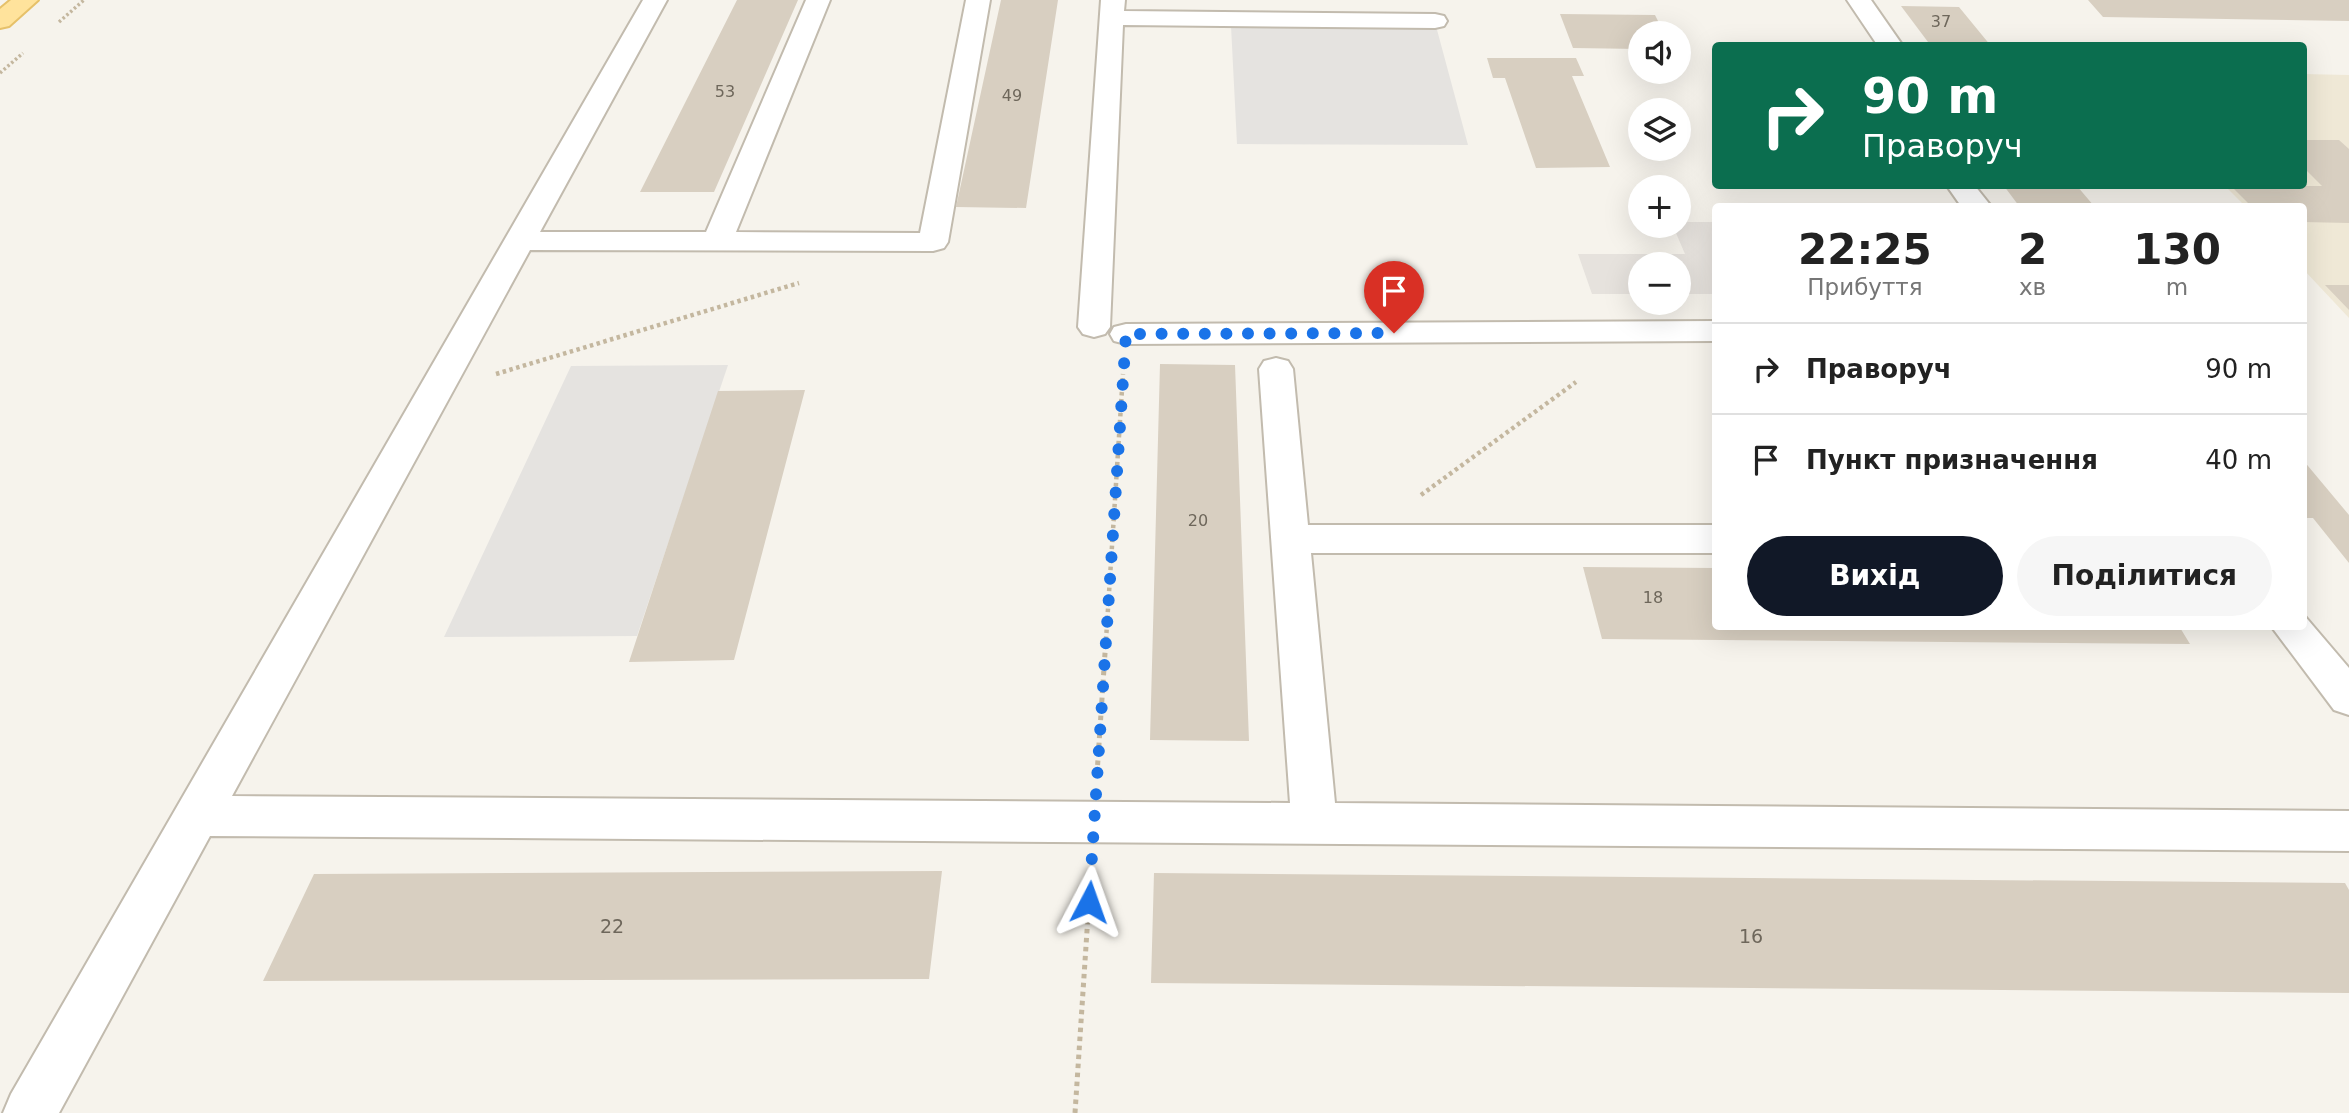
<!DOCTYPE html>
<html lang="uk">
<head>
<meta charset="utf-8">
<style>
  :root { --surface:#fff; --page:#f6f6f6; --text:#222; --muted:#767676; --line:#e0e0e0; --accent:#111827 }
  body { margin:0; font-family:"DejaVu Sans",sans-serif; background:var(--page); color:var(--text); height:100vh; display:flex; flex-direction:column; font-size:26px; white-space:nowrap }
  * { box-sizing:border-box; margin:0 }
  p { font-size:23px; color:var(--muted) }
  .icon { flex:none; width:38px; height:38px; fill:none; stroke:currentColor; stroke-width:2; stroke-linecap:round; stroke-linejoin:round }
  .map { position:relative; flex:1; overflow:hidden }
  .sheet { position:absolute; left:1712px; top:203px; width:595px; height:427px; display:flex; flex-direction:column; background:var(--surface); border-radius:7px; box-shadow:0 7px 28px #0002 }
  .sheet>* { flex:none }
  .guide { position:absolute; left:1712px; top:42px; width:595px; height:147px; border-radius:7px; box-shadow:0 7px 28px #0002; background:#0b6e4f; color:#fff; overflow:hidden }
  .tools { position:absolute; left:1628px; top:21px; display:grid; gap:14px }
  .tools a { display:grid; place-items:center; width:63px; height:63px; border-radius:50%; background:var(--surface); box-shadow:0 7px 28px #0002; font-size:35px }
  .pin { position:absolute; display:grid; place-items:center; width:60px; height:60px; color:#fff; margin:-72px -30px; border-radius:50% 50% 50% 0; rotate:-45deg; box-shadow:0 0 7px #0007 }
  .pin .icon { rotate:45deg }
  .me { position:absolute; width:77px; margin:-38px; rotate:4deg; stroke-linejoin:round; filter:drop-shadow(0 0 5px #0008) }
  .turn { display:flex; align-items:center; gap:24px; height:147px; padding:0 35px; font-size:32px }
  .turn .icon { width:91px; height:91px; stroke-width:2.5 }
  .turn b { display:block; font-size:49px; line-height:60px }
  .eta { display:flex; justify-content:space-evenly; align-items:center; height:119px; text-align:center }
  .eta b { font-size:42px; font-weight:800; line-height:49px }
  .action { display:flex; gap:14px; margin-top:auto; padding:14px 35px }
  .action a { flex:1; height:80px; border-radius:42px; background:var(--accent); color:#fff; font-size:28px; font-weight:800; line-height:80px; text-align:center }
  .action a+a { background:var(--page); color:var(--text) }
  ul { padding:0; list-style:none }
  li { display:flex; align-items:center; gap:21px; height:91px; padding:0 35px; border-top:2px solid var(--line) }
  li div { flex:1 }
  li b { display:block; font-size:26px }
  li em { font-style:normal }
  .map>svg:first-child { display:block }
  .industrial { fill:#e6e2dd }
  .education { fill:#efe8d6 }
  .parking { fill:#e5e3e0 }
  .building { fill:#d8cfc1 }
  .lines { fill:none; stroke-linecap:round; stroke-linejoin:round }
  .minor-casing { stroke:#c2bbae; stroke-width:4 }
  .major-casing { stroke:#e6c16a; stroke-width:4 }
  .path-far2 { stroke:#c4b79f; stroke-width:3.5; stroke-dasharray:2.5 2.5; stroke-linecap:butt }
  .path-far1 { stroke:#c4b79f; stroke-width:4.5; stroke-dasharray:3.5 3.5; stroke-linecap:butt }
  .path { stroke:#c4b79f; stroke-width:5; stroke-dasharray:4.5 4.5; stroke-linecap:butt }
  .minor { fill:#fff; fill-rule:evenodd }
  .major { fill:#ffe39c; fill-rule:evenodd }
  .route { stroke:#1a73e8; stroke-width:12; stroke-dasharray:0 21.6 }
  .labels { text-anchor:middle; stroke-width:7; stroke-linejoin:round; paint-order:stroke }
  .number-label { font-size:16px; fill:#6e675b }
  .near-number-label { font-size:19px; fill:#6e675b }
</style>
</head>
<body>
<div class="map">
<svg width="2349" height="1113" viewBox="0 0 2349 1113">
  <rect width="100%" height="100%" fill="#f6f3ec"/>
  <path class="industrial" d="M 1678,222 L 1715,222 L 1715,294 L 1678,294 L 1678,264 L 1640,264 L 1640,294 L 1592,294 L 1578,254 L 1685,254 L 1673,226 L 1678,226 Z"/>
  <path class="education" d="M 2303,74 L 2349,75 L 2349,318 L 2303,269 L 2303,206 L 2245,206 L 2225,186 L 2303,186 Z"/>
  <path class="parking" d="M 1231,26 L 1436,26 L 1468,145 L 1237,144 Z
    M 728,365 L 637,636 L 444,637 L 571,366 Z"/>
  <path class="building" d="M 737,0 L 798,0 L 714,192 L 640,192 Z
    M 1001,0 L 1058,0 L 1026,208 L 956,207 Z
    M 2088,0 L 2349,0 L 2349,21 L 2103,17 Z
    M 1901,6 L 1959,7 L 1991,46 L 1931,46 Z
    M 1560,14 L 1655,15 L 1664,33 L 1640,33 L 1640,49 L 1573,48 Z
    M 1487,58 L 1576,58 L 1584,76 L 1572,76 L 1610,167 L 1536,168 L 1505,78 L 1493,78 Z
    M 2303,140 L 2339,140 L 2349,149 L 2349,223 L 2303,222 L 2303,206 L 2251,206 L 2231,186 L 2322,186 L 2303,167 Z
    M 2004,186 L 2077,186 L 2094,206 L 2019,206 Z
    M 2325,285 L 2349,285 L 2349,310 Z
    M 1160,364 L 1235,365 L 1249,741 L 1150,740 Z
    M 805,390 L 734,660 L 629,662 L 718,391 Z
    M 2303,460 L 2349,515 L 2349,563 L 2313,518 L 2303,518 Z
    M 1583,567 L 1715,568 L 1715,626 L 2179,626 L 2190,644 L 1602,639 Z
    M 942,871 L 929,979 L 263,981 L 314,874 Z
    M 1154,873 L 2345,883 L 2349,890 L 2349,993 L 1151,983 Z"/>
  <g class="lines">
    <defs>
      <path id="minor" d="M 643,0 L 667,0 L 540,232 L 706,232 L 806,0 L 830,0 L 736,232 L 920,233 L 966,0 L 990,0 L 948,242 L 944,248 L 933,251 L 530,250 L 232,796 L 1290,803 L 1259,369 L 1264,361 L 1276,358 L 1288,361 L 1293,369 L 1308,525 L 1715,525 L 1715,553 L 1311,553 L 1335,803 L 2349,811 L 2349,851 L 210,836 L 59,1113 L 3,1113 L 11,1094 Z
        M 1101,0 L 1125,0 L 1124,11 L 1435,14 L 1444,16 L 1447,21 L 1444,26 L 1435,28 L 1123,25 L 1110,327 L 1105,334 L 1094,337 L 1083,334 L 1078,327 Z
        M 1847,0 L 1871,0 L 1903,46 L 1878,46 Z
        M 1947,186 L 1975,186 L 1991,206 L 1961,206 Z
        M 1715,321 L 1715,341 L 1126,344 L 1114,341 L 1110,334 L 1114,327 L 1126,324 Z
        M 2303,614 L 2349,668 L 2349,715 L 2334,710 L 2271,626 L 2303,626 Z"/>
      <path id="major" d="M 11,0 L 38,0 L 9,26 L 0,28 L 0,9 Z"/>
    </defs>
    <use href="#minor" class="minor-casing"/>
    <use href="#major" class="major-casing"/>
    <path class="path-far2" d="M 59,22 L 84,0
      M 0,73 L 23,53"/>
    <path class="path-far1" d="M 496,374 L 799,283
      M 1421,495 L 1576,382
      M 1106,640 L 1123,374"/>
    <path class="path" d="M 1097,774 L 1106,638
      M 1075,1113 L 1091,870"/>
    <use href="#minor" class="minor"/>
    <use href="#major" class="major"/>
  </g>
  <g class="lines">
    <path class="route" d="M 1089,902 L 1126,334 L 1394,333"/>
  </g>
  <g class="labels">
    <g class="number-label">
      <text x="1941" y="27">37</text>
      <text x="725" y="97">53</text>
      <text x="1012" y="101">49</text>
      <text x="1198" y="526">20</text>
      <text x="1653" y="603">18</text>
    </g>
    <g class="near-number-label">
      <text x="612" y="933">22</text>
      <text x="1751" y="943">16</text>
    </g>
  </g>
</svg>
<div class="tools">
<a><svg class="icon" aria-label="sound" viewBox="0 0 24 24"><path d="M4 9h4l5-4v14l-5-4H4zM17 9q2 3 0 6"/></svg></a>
<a><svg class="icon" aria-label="layers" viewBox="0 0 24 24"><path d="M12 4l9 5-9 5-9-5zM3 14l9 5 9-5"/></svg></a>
<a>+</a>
<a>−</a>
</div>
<div class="pin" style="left:1394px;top:333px;background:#d93025"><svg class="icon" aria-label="arrive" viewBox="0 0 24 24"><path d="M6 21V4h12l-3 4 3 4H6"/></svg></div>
<svg class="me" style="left:1089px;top:902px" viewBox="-20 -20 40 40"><path d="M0-17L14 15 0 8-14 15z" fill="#1a73e8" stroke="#fff" stroke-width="4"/></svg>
<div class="guide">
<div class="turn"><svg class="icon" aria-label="right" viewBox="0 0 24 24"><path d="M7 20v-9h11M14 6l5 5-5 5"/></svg><div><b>90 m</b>Праворуч</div></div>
</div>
<section class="sheet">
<div class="eta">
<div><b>22:25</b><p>Прибуття</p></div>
<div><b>2</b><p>хв</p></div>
<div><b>130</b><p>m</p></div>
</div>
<ul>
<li><svg class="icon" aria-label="right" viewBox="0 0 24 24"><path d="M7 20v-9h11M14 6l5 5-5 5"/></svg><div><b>Праворуч</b></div><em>90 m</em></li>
<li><svg class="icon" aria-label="arrive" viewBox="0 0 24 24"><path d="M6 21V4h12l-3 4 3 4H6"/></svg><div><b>Пункт призначення</b></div><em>40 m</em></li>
</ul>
<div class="action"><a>Вихід</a><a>Поділитися</a></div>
</section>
</div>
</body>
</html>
